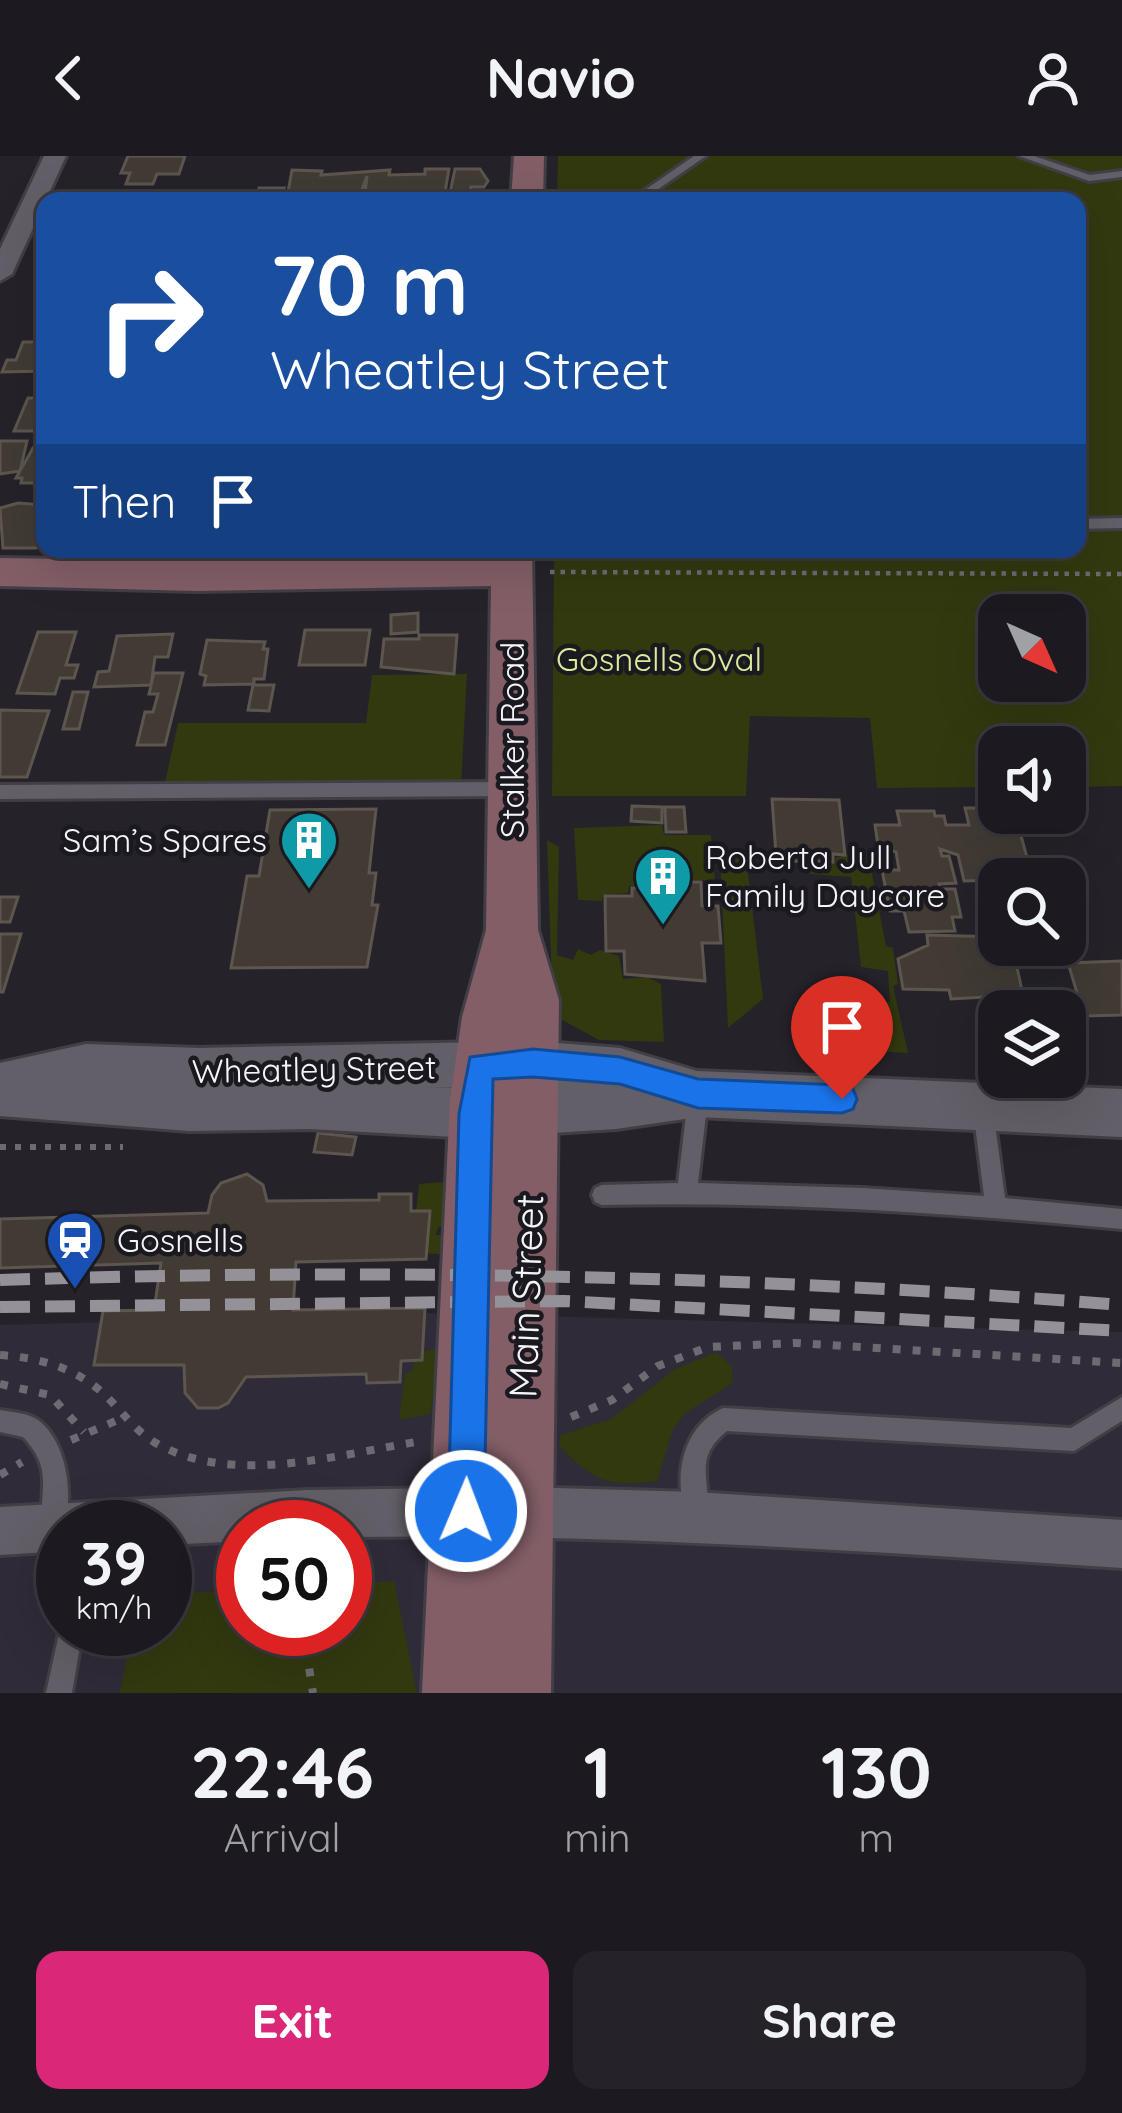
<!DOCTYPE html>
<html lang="en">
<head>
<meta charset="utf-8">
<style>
  :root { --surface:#1c1a20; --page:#252329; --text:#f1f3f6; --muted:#a0a1a5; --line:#3a383e; --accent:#db2777 }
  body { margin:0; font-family:Quicksand,sans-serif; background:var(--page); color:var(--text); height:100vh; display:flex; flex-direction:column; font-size:45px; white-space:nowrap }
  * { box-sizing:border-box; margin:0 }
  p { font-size:39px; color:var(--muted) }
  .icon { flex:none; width:66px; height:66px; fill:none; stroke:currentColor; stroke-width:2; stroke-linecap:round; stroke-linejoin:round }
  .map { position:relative; height:1537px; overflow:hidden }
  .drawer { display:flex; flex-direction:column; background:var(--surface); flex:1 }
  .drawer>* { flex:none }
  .hud { position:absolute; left:36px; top:36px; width:1050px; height:366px; border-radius:24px; box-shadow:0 12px 48px #0002,0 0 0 3px var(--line); background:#1a4fa0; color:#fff; overflow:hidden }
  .needle { width:78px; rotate:135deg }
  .tools { position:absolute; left:978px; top:438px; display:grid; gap:24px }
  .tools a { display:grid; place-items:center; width:108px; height:108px; border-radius:24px; background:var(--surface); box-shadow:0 12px 48px #0002,0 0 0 3px var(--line); font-size:60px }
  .speed { position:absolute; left:36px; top:1344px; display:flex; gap:24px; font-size:60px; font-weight:700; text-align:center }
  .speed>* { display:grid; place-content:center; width:156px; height:156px; border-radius:50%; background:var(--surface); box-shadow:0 12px 48px #0002,0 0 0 3px var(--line); line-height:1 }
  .speed small { font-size:30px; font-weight:400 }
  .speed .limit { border:18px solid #d22; background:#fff; color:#111 }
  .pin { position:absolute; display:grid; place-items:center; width:102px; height:102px; color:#fff; margin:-123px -51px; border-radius:50% 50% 50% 0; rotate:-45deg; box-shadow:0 0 12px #0007 }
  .pin .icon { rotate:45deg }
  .me { position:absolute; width:132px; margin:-66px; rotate:1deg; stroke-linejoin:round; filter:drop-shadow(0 0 9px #0008) }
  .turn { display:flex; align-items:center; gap:42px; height:252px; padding:0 36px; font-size:54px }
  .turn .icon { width:156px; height:156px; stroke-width:2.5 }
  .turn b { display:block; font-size:84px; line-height:102px }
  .then { display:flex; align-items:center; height:114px; padding:0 36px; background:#0003; gap:24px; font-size:45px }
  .eta { display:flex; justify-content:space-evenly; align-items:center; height:204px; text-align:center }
  .eta b { font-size:72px; font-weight:800; line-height:84px }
  .button { display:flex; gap:24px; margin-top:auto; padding:24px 36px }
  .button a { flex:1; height:138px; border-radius:24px; background:var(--accent); color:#fff; font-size:48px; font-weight:800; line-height:138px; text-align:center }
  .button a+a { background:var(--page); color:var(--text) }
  header { display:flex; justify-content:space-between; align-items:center; height:156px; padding:0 36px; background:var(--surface); font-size:54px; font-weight:800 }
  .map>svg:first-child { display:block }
  .built { fill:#2f2b38; fill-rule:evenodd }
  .green { fill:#32390f; fill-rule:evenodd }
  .building { fill:#413b34; stroke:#5c564e; stroke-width:3 }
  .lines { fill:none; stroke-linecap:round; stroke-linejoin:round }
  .service-casing { stroke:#413f45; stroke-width:6 }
  .minor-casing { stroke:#413f45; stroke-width:6 }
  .tertiary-casing { stroke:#413f45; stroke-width:6 }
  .secondary-casing { stroke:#413f45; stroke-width:6 }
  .path-far2 { stroke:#6d6b72; stroke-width:4.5; stroke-dasharray:4.5 6; stroke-linecap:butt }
  .path-far1 { stroke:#6d6b72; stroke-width:6; stroke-dasharray:6 9; stroke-linecap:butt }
  .path { stroke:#6d6b72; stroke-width:8; stroke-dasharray:8 12; stroke-linecap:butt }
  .service { fill:#625f68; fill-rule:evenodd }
  .minor { fill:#625f68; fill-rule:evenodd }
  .tertiary { fill:#625f68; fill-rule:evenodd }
  .secondary { fill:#835e67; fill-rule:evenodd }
  .rail { stroke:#949298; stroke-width:12; stroke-dasharray:30 15; stroke-linecap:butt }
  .route { fill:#1a73e8; stroke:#114b97; stroke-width:3 }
  .labels { text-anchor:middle; stroke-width:9; stroke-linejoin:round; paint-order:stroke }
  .park-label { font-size:33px; fill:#d9eb9c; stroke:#1b1920 }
  .street-label { font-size:33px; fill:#f5f4f9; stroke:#1b1920 }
  .poi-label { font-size:33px; fill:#f5f4f9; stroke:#1b1920; text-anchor:start }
  .near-street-label { font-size:39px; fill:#f5f4f9; stroke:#1b1920 }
</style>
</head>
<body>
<header><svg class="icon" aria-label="back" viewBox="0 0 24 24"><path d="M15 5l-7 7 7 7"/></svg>Navio<svg class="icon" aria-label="person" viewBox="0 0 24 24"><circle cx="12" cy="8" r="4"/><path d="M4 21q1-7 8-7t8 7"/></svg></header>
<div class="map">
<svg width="1122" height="1537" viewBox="0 0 1122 1537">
  <rect width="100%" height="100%" fill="#25222a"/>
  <path class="built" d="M 421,1157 L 1122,1176 L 1122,1537 L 0,1537 L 0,1169 ZM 63,1371 L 165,1371 L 165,1473 L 63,1473 ZM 243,1371 L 345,1371 L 345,1473 L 243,1473 Z"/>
  <path class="green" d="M 558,0 L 1122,0 L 1122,630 L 1065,631 L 1065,591 L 999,591 L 999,631 L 877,632 L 870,562 L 750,560 L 746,640 L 552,640 L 554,393 L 1077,393 L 1077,45 L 557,45 ZM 999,459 L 1065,459 L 1065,525 L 999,525 Z
    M 467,518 L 461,630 L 164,631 L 178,567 L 366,567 L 372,519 Z
    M 662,669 L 664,679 L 711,679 L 715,724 L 649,725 L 648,730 L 629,730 L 628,737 L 603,739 L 602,745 L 578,744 L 574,672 Z
    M 547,684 L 559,691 L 557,799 L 573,804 L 578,793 L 591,799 L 600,794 L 619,800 L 623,823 L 647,821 L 661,828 L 664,886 L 599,884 L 553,859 Z
    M 868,697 L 886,790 L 893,792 L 898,828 L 893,830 L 908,897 L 855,894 L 850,849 L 890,846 L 888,815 L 861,811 L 851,721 L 809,718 L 817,706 L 835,707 L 836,701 Z
    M 754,699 L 748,717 L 763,843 L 728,872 L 720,700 Z
    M 444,1026 L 453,1033 L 452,1064 L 438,1072 L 436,1079 L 448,1079 L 448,1099 L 412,1096 L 419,1028 Z
    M 441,1192 L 430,1258 L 399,1264 L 405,1218 L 413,1215 L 415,1197 Z
    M 716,1196 L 732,1210 L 733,1227 L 685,1257 L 673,1274 L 657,1325 C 610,1331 592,1326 559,1289 L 561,1279 L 611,1263 L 675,1213 Z
    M 394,1425 L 417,1537 L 120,1537 L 132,1473 L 165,1473 L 165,1438 L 243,1434 L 243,1473 L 345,1473 L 345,1428 Z"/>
  <path class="building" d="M 128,0 L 185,0 L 179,18 L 157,18 L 153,28 L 126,28 L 130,17 L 121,17 Z
    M 425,13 L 449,13 L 445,36 L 365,37 L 367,20 L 361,36 L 288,36 L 292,14 L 322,15 L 321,19 L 390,14 L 389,19 L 425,18 Z
    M 455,13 L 480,13 L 488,25 L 484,31 L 471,31 L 470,37 L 450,37 Z
    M 259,32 L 284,32 L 278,45 L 82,45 L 84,40 L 182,44 L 198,39 L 258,45 Z
    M 23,186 L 45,186 L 45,215 L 2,216 L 7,204 L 16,204 Z
    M 28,242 L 45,242 L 45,275 L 14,275 Z
    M 0,285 L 27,285 L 20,315 L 0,318 Z
    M 33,292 L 45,292 L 45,327 L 21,327 L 22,322 L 16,322 Z
    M 18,347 L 42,349 L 45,387 L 36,392 L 3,392 L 0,352 Z
    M 418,457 L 418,476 L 391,478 L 391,459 Z
    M 305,474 L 370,474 L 365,509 L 299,509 Z
    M 38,476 L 76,476 L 66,509 L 78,509 L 74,522 L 60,522 L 55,538 L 17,537 Z
    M 173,478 L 168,501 L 155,501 L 151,529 L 94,531 L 98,516 L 109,515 L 117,480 Z
    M 419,479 L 457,479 L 454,518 L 381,511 L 384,483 L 419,483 Z
    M 207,484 L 265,486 L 263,493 L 268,493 L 264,523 L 254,523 L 254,528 L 204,529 L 206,520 L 200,518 Z
    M 154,517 L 183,517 L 165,589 L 137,589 L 145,556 L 153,556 L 158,538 L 149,538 Z
    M 253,529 L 274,529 L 269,555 L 248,554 Z
    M 73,536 L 88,536 L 79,573 L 63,573 Z
    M 0,554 L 49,555 L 27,621 L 0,621 Z
    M 772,643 L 839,644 L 845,699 L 833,698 L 833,706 L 782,705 L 781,698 L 776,698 Z
    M 632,650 L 662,651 L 662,667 L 631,665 Z
    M 665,651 L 684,651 L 686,676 L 666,676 Z
    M 965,652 L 999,652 L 999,657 L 1015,658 L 1033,723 L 964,725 L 958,699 L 940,693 L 942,700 L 949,700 L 956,727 L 939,728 L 940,733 L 955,733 L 961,761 L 952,761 L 955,775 L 909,776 L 904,755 L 890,755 L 882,714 L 899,714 L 896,696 L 878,689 L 875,669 L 900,669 L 897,655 L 934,655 L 935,660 L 944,660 L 946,669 L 969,669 Z
    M 376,653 L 369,717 L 376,717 L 372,749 L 378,749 L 367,811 L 231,812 L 247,720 L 259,720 L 270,654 Z
    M 652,726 L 701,726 L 702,750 L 718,750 L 721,787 L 702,787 L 705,825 L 625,818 L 624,795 L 606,795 L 605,740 L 632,740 L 632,732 L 652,732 Z
    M 0,741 L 18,741 L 10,766 L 0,766 Z
    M 0,778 L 21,778 L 3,836 L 0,836 Z
    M 927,779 L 999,781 L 999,789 L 1013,793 L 1023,839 L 951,843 L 949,834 L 903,833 L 898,803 L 928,789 Z
    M 1122,805 L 1122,859 L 1084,860 L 1068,807 Z
    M 318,977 L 356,981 L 352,999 L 314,996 Z
    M 247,1018 L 263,1029 L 267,1045 L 379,1044 L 379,1038 L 411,1038 L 411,1055 L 430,1055 L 426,1103 L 296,1106 L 293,1154 L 425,1152 L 422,1204 L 401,1205 L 400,1226 L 367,1227 L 366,1218 L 246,1221 L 228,1247 L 218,1252 L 198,1252 L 185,1237 L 184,1209 L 94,1209 L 103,1155 L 154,1154 L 161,1107 L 0,1112 L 0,1063 L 208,1057 L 212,1039 L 221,1027 Z"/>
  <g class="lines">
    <defs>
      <path id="service" d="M 694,0 L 706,0 L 641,45 L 629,45 Z
        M 1019,0 L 1034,0 L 1090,19 L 1122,15 L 1122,21 L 1089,25 Z
        M 1122,362 L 1122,372 L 1077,373 L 1077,363 Z
        M 511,626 L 519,633 L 511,640 L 0,643 L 0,629 Z
        M 698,933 L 705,935 L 708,942 L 698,1027 L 862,1032 L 984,1040 L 973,953 L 976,946 L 983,944 L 990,946 L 993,953 L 1005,1042 L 1122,1053 L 1122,1073 C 949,1057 776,1045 602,1049 L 595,1046 L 592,1039 L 595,1032 L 602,1029 L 678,1027 L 688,942 L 691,935 Z
        M 1122,1241 L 1122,1265 L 1074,1295 L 727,1275 C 689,1305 716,1328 704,1364 L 696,1368 L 688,1364 C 672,1324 681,1271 723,1252 L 1071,1272 Z
        M 0,1254 C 12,1256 28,1257 38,1264 C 68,1286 75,1345 62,1375 L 54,1379 L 46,1375 C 33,1340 59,1319 23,1281 L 0,1276 Z
        M 62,1464 L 63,1473 L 83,1473 L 72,1537 L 46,1537 Z"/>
      <path id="minor" d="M 44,0 L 66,0 L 12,118 L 0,125 L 0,93 Z
        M 521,1331 L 696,1336 L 1122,1364 L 1122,1412 C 863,1395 605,1377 345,1381 L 345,1371 L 243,1371 L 243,1385 L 165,1389 L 165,1371 L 63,1371 L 63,1395 L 0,1399 L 0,1351 L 307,1334 Z"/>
      <path id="tertiary" d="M 533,885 L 620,892 L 697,915 L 1122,933 L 1122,981 L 698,961 L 616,973 L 474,982 L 309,973 L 189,975 L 0,960 L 0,907 L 86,888 L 199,892 ZM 544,931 L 427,932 L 533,929 Z"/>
      <path id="secondary" d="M 514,0 L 544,0 L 543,45 L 511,45 Z
        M 492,393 L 532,393 L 538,774 L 559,844 L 551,1537 L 422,1537 L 450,944 L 462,861 L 486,774 L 491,430 L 196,435 L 0,430 L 0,402 L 196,405 L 492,401 Z"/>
    </defs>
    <use href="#service" class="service-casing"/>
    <use href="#minor" class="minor-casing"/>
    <use href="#tertiary" class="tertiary-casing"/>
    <use href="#secondary" class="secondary-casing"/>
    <path class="path-far2" d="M 550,416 L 1122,418"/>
    <path class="path-far1" d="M 0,991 L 123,991"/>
    <path class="path" d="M 0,1199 C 41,1202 78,1212 108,1242 C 123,1257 136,1275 154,1286 C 230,1331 336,1299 416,1286
      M 0,1228 L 50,1239 L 84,1276
      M 571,1261 L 612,1244 L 658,1210 L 708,1191 L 795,1187 L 1122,1207
      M 71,1284 L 125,1261
      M 0,1319 L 22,1306
      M 303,1473 L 313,1537"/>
    <use href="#service" class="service"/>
    <use href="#minor" class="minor"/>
    <use href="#tertiary" class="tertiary"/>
    <use href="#secondary" class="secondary"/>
    <path class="rail" d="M 0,1124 C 375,1112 748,1119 1122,1149
      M 0,1151 L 564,1145 L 1122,1175"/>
  </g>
  <path class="route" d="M 533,893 L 620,901 L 698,923 L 842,929 L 853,933 L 857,943 L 853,953 L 842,957 L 698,952 L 620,928 L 533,921 L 493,923 L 484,1355 L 479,1368 L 466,1373 L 453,1368 L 448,1355 L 459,958 L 470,901 Z"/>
  <defs>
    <symbol id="building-pin" viewBox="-11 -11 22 30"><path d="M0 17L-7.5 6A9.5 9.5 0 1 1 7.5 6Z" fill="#0f9aa8" stroke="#1b1920"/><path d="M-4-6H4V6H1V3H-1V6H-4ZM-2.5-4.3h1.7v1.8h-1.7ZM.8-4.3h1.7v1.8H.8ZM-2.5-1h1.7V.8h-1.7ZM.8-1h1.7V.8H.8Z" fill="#fff"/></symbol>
    <symbol id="station-pin" viewBox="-11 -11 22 30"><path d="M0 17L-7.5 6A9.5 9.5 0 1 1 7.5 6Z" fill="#1a4fb4" stroke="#1b1920"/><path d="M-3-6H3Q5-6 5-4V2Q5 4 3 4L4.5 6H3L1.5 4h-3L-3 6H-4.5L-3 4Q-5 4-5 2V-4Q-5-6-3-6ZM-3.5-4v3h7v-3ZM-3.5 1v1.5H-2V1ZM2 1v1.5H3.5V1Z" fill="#fff"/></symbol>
  </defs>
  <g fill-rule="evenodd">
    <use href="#building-pin" x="276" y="651" width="66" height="90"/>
    <use href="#building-pin" x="630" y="687" width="66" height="90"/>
    <use href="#station-pin" x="42" y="1051" width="66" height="90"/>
  </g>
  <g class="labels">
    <g class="park-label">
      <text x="659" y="515">Gosnells Oval</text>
    </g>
    <g class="street-label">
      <text transform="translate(512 584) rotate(-90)" y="12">Stalker Road</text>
      <text transform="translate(314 913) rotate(-1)" y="12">Wheatley Street</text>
    </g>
    <g class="poi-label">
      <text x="267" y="696" text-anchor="end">Sam’s Spares</text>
      <text x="705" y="713">Roberta Jull<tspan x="705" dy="38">Family Daycare</tspan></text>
      <text x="117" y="1096">Gosnells</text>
    </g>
    <g class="near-street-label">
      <text transform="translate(526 1140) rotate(-88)" y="14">Main Street</text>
    </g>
  </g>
</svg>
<div class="tools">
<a><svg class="needle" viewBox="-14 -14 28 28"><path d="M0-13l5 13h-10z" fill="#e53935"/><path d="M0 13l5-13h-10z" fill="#a0a1a5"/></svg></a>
<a><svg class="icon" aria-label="sound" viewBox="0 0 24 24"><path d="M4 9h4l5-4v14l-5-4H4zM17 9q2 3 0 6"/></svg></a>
<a><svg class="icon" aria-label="search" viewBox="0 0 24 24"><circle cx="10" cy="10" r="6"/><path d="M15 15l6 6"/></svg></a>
<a><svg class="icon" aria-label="layers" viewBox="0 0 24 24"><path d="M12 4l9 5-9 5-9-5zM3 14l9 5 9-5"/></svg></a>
</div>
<div class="speed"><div>39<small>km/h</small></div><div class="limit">50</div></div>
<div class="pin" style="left:842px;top:943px;background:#d93025"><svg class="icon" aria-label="arrive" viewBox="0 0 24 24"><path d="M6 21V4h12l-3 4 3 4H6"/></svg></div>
<svg class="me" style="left:466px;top:1355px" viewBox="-20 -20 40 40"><circle r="17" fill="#1a73e8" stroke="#fff" stroke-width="3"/><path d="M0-11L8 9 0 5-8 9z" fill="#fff"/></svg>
<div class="hud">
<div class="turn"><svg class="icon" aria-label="right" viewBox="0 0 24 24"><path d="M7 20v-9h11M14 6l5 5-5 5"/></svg><div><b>70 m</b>Wheatley Street</div></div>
<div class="then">Then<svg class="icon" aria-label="arrive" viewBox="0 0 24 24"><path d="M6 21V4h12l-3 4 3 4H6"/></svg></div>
</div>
</div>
<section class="drawer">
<div class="eta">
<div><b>22:46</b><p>Arrival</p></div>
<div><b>1</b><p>min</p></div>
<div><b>130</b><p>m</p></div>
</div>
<div class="button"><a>Exit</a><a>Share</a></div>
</section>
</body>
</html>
